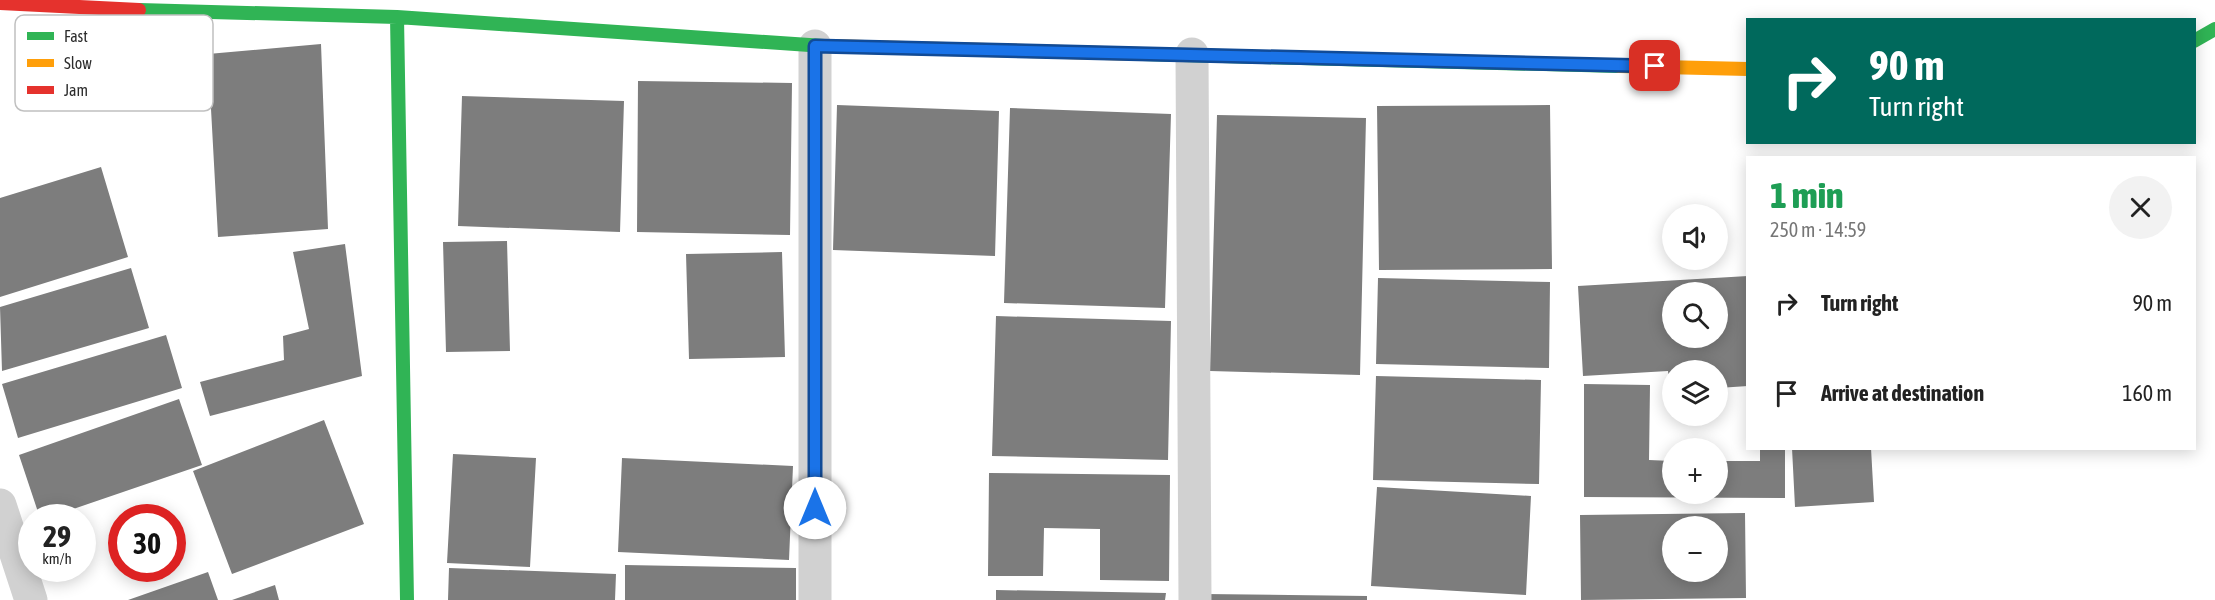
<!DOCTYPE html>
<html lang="en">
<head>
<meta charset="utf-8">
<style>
  :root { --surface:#fff; --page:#f2f2f2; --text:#222; --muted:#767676 }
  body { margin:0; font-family:"Asap Condensed",sans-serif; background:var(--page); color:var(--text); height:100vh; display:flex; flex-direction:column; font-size:22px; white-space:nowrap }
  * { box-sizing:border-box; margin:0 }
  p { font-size:20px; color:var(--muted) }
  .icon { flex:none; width:33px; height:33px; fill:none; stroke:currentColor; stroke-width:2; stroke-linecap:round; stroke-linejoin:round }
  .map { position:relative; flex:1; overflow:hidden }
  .sheet { position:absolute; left:1746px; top:156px; width:450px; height:294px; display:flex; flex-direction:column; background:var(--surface); border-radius:0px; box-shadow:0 3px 15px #0003 }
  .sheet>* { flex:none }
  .banner { position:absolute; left:1746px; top:18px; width:450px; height:126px; border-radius:0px; box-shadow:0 3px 15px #0003; background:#00695c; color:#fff; overflow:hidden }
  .tools { position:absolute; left:1662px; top:204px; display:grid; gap:12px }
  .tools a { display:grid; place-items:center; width:66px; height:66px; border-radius:50%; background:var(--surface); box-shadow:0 3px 15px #0003; font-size:30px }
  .speed { position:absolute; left:18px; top:504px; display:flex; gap:12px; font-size:30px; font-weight:700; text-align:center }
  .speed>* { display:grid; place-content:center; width:78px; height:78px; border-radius:50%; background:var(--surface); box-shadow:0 3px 15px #0003; line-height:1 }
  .speed small { font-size:15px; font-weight:400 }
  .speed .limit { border:9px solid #d22; background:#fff; color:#111 }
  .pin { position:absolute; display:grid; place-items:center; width:51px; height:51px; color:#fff; margin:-26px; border-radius:12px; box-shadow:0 3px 9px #0006 }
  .me { position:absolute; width:66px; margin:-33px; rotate:0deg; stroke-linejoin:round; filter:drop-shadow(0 0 4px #0008) }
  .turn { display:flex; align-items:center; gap:21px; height:126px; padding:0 24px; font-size:27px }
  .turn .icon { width:78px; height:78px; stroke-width:2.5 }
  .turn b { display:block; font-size:42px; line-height:51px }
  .round { display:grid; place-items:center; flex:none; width:63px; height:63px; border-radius:32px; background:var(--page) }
  .head { display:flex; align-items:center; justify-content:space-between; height:102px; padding:0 24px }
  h1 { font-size:36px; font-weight:800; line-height:45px; color:#1e9e55 }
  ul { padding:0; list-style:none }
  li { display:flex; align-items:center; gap:18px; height:90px; padding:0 24px }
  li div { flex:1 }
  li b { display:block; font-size:22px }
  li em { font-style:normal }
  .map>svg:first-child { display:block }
  .building { fill:#7d7d7d; fill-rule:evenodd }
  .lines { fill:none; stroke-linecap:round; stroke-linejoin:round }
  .street { stroke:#d1d1d1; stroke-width:33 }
  .fast { stroke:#30b455; stroke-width:14 }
  .slow { stroke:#ff9f0a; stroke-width:14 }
  .jam { stroke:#e5322d; stroke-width:14 }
  .route-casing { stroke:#114b97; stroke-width:15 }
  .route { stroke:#1a73e8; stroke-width:10 }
  .key { fill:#fff; stroke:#c0c0c0; stroke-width:1.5 }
  .key-label { font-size:16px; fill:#2c2c2c }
</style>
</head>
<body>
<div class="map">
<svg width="2215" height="600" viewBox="0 0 2215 600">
  <rect width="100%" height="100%" fill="#fff"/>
  <path class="building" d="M 321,44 L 328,229 L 218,237 L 208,54 Z
    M 638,81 L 792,83 L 790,235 L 637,232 Z
    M 462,96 L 624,101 L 620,232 L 458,226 Z
    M 837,105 L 999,111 L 995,256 L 833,250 Z
    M 1550,105 L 1552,269 L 1379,270 L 1377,106 Z
    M 1010,108 L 1171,114 L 1165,308 L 1004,303 Z
    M 1217,115 L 1366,118 L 1360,375 L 1210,371 Z
    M 101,167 L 128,257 L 0,297 L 0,198 Z
    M 507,241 L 510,351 L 446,352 L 443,242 Z
    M 345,244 L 362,376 L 210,416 L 200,382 L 284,360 L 283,336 L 309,329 L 293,252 Z
    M 782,252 L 785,357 L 689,359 L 686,254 Z
    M 131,268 L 149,328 L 2,371 L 0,307 Z
    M 1748,276 L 1748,386 L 1718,388 L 1718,370 L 1672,370 L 1672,390 L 1670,390 L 1668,371 L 1583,376 L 1578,286 ZM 1672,292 L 1718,292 L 1718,338 L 1672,338 Z
    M 1378,278 L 1550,282 L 1549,368 L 1376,364 Z
    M 996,316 L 1171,321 L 1168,460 L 992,456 Z
    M 166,335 L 182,388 L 18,438 L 2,384 Z
    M 1376,376 L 1541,380 L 1539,484 L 1373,480 Z
    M 1584,384 L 1650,385 L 1649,460 L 1672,461 L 1672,494 L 1718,494 L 1718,461 L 1760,461 L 1760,448 L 1785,448 L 1785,498 L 1584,497 Z
    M 179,399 L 202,465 L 47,518 L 40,518 L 19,455 Z
    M 324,420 L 364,524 L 232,574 L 193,471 Z
    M 1792,448 L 1871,448 L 1874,502 L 1795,507 Z
    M 453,454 L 536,458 L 530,567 L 447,563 Z
    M 622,458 L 793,466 L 789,560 L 618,552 Z
    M 989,473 L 1170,475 L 1169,581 L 1100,580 L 1100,529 L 1044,528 L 1043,576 L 988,576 Z
    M 1377,487 L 1531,496 L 1526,595 L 1371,586 Z
    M 1745,513 L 1746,598 L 1581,600 L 1580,515 ZM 1672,526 L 1718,526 L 1718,572 L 1672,572 Z
    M 625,565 L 796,568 L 796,600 L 625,600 Z
    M 449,568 L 616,574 L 615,600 L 448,600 Z
    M 208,572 L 218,600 L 128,600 Z
    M 275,585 L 279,600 L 232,600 Z
    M 996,590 L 1166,593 L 1165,600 L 996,600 Z
    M 1204,594 L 1367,596 L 1367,600 L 1204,600 Z"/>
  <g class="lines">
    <path class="street" d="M 815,46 L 815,600
      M 1192,54 L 1195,600
      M 0,505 L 31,600"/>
    <path class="fast" d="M 139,10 L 397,17 L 824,46
      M 397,17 L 407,600
      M 2194,41 L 2215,29
      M 1143,54 L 1619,66"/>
    <path class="slow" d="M 824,46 L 1143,54
      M 1619,66 L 1748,69"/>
    <path class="jam" d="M 0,3 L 139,10"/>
  </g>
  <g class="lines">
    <defs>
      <path id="route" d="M 815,508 L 815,46 L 1655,66"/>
    </defs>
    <use href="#route" class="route-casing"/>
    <use href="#route" class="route"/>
  </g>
  <rect x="15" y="15" width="198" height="96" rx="9" class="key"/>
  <rect x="27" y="32" width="27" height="8" fill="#30b455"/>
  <rect x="27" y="59" width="27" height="8" fill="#ff9f0a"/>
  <rect x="27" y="86" width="27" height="8" fill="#e5322d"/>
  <g class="key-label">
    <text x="64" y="42">Fast</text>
    <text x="64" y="69">Slow</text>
    <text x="64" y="96">Jam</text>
  </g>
</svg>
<div class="tools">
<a><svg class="icon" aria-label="sound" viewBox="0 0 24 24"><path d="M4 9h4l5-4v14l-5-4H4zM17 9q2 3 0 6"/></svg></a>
<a><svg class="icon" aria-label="search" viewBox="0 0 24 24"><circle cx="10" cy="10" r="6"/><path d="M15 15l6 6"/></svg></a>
<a><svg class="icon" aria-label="layers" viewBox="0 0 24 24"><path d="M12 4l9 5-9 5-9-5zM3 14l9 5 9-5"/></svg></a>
<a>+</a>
<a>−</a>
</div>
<div class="speed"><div>29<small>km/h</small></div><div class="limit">30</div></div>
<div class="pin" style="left:1655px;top:66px;background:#d93025"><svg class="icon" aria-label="arrive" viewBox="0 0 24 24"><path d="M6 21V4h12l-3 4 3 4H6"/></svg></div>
<svg class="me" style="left:815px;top:508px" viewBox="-20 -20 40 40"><circle r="19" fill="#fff"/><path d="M0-13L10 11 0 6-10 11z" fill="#1a73e8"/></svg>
<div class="banner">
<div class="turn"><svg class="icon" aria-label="right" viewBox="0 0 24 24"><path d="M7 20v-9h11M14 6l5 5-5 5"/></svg><div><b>90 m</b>Turn right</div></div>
</div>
<section class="sheet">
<div class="head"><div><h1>1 min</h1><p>250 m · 14:59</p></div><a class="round"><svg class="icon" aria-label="close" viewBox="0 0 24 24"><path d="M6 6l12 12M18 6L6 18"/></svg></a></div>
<ul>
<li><svg class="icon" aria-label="right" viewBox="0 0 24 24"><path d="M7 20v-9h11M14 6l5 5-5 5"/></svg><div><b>Turn right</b></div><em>90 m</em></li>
<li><svg class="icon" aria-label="arrive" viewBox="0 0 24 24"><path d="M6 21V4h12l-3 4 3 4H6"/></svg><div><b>Arrive at destination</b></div><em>160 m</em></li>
</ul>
</section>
</div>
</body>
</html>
